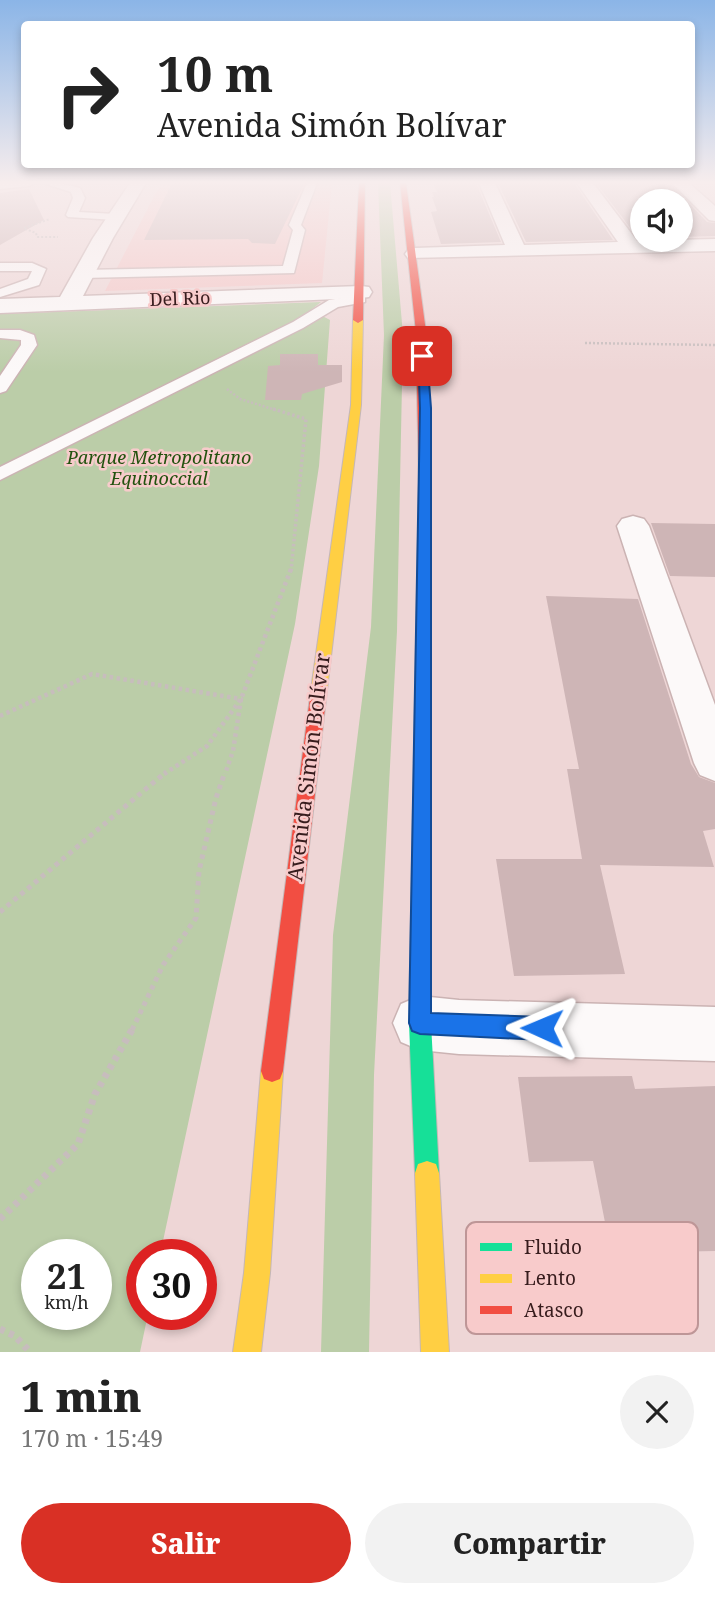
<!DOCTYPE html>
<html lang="es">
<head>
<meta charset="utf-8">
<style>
  :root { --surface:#fff; --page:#f2f2f2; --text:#222; --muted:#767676; --accent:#d93025 }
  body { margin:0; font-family:"Noto Serif",serif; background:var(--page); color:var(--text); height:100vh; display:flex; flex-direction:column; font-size:26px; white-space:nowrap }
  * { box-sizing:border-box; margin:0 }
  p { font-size:23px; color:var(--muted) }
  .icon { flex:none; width:38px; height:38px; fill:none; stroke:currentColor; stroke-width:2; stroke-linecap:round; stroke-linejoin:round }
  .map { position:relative; height:1352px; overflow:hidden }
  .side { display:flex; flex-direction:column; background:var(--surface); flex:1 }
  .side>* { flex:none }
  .banner { position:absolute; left:21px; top:21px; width:674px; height:147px; border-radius:7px; box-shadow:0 4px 10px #0003; background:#fff; color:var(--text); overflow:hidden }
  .fabs { position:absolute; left:630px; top:189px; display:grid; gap:14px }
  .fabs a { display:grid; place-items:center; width:63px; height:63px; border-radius:50%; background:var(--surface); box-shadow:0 4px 10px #0003; font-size:35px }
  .speed { position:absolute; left:21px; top:1239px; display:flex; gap:14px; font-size:35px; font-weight:700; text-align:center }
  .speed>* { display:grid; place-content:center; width:91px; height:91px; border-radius:50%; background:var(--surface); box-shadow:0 4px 10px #0003; line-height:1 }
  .speed small { font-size:18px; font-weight:400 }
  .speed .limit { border:10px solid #d22; background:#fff; color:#111 }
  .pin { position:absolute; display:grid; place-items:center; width:60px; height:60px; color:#fff; margin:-30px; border-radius:14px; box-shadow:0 4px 10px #0006 }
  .me { position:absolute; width:77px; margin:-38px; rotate:271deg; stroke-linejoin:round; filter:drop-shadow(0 0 5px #0008) }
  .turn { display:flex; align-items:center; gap:24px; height:147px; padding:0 21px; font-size:32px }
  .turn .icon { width:91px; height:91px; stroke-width:2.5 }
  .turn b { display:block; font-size:49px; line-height:60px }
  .round { display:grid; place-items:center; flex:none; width:74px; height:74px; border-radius:37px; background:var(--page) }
  .summary { display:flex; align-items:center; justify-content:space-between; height:119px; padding:0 21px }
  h1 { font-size:42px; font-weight:800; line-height:52px }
  .action { display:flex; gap:14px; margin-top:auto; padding:14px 21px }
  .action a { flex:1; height:80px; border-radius:42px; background:var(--accent); color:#fff; font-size:28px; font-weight:800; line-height:80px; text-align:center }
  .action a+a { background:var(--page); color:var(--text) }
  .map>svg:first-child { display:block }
  .built { fill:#f4c6c6 }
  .green { fill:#bbcda8; fill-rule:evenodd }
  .building { fill:#ceb5b6 }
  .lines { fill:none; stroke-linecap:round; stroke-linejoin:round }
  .lane-casing { stroke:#cbb3b3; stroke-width:3 }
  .street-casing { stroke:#cbb3b3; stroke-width:3 }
  .fast-casing { stroke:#c5b7b7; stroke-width:2 }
  .slow-casing { stroke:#c5b7b7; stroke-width:2 }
  .jam-casing { stroke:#c5b7b7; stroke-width:2 }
  .path-far5 { stroke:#c7bdbd; stroke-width:2; stroke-dasharray:2 2; stroke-linecap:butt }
  .path-far4 { stroke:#c7bdbd; stroke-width:2.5; stroke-dasharray:2 2; stroke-linecap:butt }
  .path-far3 { stroke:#c7bdbd; stroke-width:3.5; stroke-dasharray:2.5 2.5; stroke-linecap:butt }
  .path-far2 { stroke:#c7bdbd; stroke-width:4.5; stroke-dasharray:3.5 3.5; stroke-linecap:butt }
  .path-far1 { stroke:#c7bdbd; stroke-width:5; stroke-dasharray:4.5 4.5; stroke-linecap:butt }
  .path { stroke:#c7bdbd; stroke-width:7; stroke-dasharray:5 5; stroke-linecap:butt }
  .lane { fill:#fcf9f9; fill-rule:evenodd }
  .street { fill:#fcf9f9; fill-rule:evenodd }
  .fast { fill:#16e098; fill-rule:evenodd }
  .slow { fill:#ffcf43; fill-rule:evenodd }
  .jam { fill:#f24e42; fill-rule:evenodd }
  .route { fill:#1a73e8; stroke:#114b97; stroke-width:2 }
  .labels { text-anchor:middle; stroke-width:5; stroke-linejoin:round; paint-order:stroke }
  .far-street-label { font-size:18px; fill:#371c1d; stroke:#f8cbcb }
  .far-park-label { font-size:18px; font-style:italic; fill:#22520e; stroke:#f8cbcb }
  .street-label { font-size:21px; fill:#371c1d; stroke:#f8cbcb }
  .key { fill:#f8cbcb; stroke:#be9697; stroke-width:2 }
  .key-label { font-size:19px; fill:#371c1d }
</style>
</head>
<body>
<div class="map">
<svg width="715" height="1352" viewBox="0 0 715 1352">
  <rect width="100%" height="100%" fill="#eed6d6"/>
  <path class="built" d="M 161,183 L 332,183 L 322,283 L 105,291 Z"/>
  <path class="green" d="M 378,183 L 390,183 L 403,335 L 397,631 L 374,1075 L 369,1352 L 321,1352 L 333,935 L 371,627 L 384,335 Z
    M 321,302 L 311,310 L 330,320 L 319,466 L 295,624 L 160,1255 L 142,1255 L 142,1314 L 148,1314 L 140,1352 L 0,1352 L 0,314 ZM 37,1255 L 96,1255 L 96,1314 L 37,1314 Z"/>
  <path class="building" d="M 172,183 L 212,183 L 304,184 L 275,244 L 252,243 L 248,239 L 144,240 Z
    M 433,183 L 476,183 L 501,242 L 441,244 L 431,212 L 437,211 L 432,197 L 434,197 L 432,192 L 437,192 Z
    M 498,183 L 574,183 L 613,240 L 526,242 Z
    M 596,183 L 670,183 L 707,222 L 715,223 L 715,236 L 681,237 L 681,201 L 642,201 L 642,238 L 638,238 Z
    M 29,189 L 44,220 L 0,245 L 0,193 Z
    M 280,354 L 318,354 L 318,365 L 342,365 L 342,382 L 302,394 L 301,400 L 265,400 L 268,366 L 280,365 Z
    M 651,523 L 715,524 L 715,577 L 670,576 Z
    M 546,596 L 638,599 L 691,764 L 699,777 L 715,783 L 715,829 L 703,831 L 714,867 L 600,865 L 625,974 L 514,976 L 496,859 L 582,859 L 567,769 L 579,769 Z
    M 632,1076 L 635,1089 L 715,1086 L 715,1251 L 611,1253 L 593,1161 L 529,1162 L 518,1077 Z"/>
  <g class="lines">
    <defs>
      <path id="lane" d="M 0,183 L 34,183 L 29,186 L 0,189 Z
        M 43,183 L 59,183 L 80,188 L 85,198 L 79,212 L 115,214 L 121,217 L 115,220 L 68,217 L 66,215 L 73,198 L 71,192 Z
        M 307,183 L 317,183 L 301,225 L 305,230 L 294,273 L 83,278 L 76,274 L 83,270 L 283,266 L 293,230 L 289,225 Z
        M 0,263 L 32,263 L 46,269 L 39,285 L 0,297 L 0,289 L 28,279 L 32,271 L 0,271 Z
        M 360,295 L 365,296 L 365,302 L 338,307 L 303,328 L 0,480 L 0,467 L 293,322 L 329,300 Z
        M 0,330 L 20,330 L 34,335 L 37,345 L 6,391 L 0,393 L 0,376 L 21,345 L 21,340 L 0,338 Z"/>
      <path id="street" d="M 130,183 L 146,183 L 113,238 L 83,296 L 361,286 L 369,287 L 372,292 L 369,297 L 361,298 L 0,313 L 0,299 L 60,297 L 93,238 Z
        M 479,183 L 495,183 L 524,245 L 618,242 L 577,183 L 593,183 L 637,241 L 715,239 L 715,251 L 408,258 L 405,254 L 408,250 L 415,248 L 505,245 Z
        M 672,183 L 689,183 L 715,206 L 715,221 L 709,220 Z
        M 633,516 L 644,519 L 649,526 L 715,705 L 715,781 L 700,775 L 694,763 L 617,526 L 622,519 Z
        M 420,996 L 459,1000 L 715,1007 L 715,1061 L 459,1054 L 420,1050 L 401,1042 L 393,1023 L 401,1004 Z"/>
      <path id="fast" d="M 425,479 L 431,483 L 431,1023 L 439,1173 L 436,1182 L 427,1185 L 418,1182 L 415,1173 L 409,1023 L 419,483 Z"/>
      <path id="slow" d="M 358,317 L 363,320 L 361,405 L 327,690 L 325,694 L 313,694 L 311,690 L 351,405 L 353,320 Z
        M 272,1060 L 280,1063 L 283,1071 L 270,1273 L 261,1352 L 233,1352 L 244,1273 L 261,1071 L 264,1063 Z
        M 427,1161 L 436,1164 L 439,1173 L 449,1352 L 421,1352 L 415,1173 L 418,1164 Z"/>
      <path id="jam" d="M 359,183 L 365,183 L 363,320 L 358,323 L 353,320 Z
        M 400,183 L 406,183 L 426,332 L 431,483 L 425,487 L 419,483 L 416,332 Z
        M 319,684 L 325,686 L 327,690 L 283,1071 L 280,1079 L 272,1082 L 264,1079 L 261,1071 L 311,690 L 313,686 Z"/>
    </defs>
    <use href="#lane" class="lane-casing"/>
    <use href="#street" class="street-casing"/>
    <use href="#fast" class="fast-casing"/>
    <use href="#slow" class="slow-casing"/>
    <use href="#jam" class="jam-casing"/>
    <path class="path-far5" d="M 24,228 L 50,219
      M 25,229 L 36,233 L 37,237 L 58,237"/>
    <path class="path-far4" d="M 585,343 L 715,345
      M 227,389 L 240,399 L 279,411"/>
    <path class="path-far3" d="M 273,409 L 306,419 L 291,571"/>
    <path class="path-far2" d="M 0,716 L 92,674 L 241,699 L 233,751 L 225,774
      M 164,774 L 207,746 L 241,699 L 291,569"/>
    <path class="path-far1" d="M 0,912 L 166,772
      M 132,1030 L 163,965 L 196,918 L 199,871 L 216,798 L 225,772"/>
    <path class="path" d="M 0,1219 L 78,1144 L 95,1094 L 133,1028
      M 0,1329 L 15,1336 L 30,1352"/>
    <use href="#lane" class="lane"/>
    <use href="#street" class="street"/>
    <use href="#fast" class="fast"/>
    <use href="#slow" class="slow"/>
    <use href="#jam" class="jam"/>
  </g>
  <linearGradient id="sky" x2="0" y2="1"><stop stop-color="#8bb5e7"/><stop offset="0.49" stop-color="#f7eded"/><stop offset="1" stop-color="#f7eded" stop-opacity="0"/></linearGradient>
  <rect width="715" height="372" fill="url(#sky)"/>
  <path class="route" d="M 418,354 L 427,356 L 431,408 L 431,1013 L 542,1017 L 550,1021 L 553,1028 L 550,1036 L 542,1040 L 420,1034 L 412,1031 L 409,1023 L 420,408 Z"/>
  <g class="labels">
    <g class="far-street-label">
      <text transform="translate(180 299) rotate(-2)" y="6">Del Rio</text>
    </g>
    <g class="far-park-label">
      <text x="159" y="464">Parque Metropolitano<tspan x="159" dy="21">Equinoccial</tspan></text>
    </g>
    <g class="street-label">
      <text transform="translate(309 767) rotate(-83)" y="7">Avenida Simón Bolívar</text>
    </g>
  </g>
  <rect x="466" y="1222" width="232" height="112" rx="10" class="key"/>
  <rect x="480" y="1243" width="32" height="8" fill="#16e098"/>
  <rect x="480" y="1274" width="32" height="9" fill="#ffcf43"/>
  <rect x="480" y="1306" width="32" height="8" fill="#f24e42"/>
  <g class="key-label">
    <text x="524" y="1254">Fluido</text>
    <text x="524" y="1285">Lento</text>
    <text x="524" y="1317">Atasco</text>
  </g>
</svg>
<div class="fabs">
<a><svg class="icon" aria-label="sound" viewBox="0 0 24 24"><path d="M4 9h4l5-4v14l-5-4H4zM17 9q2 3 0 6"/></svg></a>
</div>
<div class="speed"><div>21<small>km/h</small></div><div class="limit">30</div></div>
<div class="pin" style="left:422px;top:356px;background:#d93025"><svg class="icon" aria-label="arrive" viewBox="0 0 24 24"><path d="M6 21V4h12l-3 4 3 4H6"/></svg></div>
<svg class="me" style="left:542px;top:1028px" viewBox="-20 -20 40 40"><path d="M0-17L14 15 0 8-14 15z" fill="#1a73e8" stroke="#fff" stroke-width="4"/></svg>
<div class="banner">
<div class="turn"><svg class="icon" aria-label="right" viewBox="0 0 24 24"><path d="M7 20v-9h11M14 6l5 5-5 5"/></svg><div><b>10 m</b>Avenida Simón Bolívar</div></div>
</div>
</div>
<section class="side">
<div class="summary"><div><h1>1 min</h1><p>170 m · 15:49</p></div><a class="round"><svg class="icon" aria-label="close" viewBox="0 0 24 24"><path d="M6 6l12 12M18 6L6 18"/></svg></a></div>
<div class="action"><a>Salir</a><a>Compartir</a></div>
</section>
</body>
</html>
